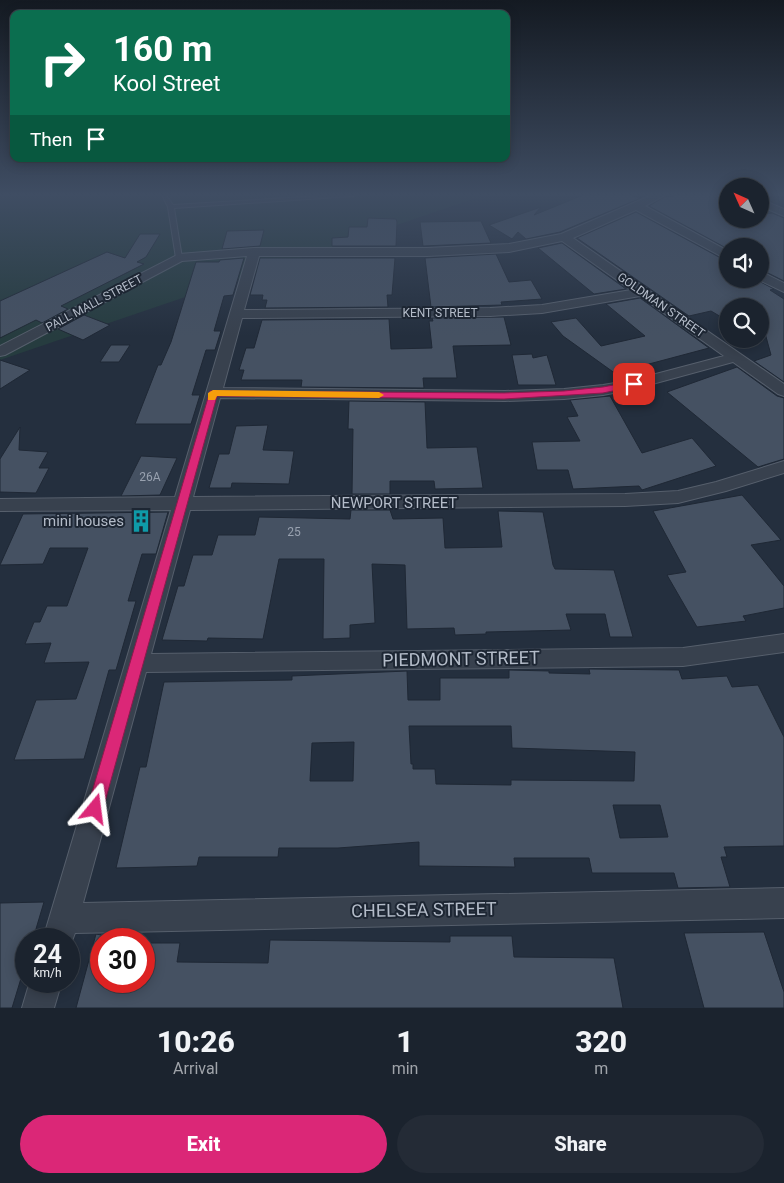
<!DOCTYPE html>
<html lang="en">
<head>
<meta charset="utf-8">
<style>
  :root { --surface:#1b232e; --page:#242b36; --text:#f1f3f6; --muted:#a0a4aa; --line:#39404a; --accent:#db2777 }
  body { margin:0; font-family:Roboto,sans-serif; background:var(--page); color:var(--text); height:100vh; display:flex; flex-direction:column; font-size:19px; white-space:nowrap }
  * { box-sizing:border-box; margin:0 }
  p { font-size:16px; color:var(--muted) }
  .icon { flex:none; width:28px; height:28px; fill:none; stroke:currentColor; stroke-width:2; stroke-linecap:round; stroke-linejoin:round }
  .map { position:relative; height:1008px; overflow:hidden }
  .sheet { display:flex; flex-direction:column; background:var(--surface); flex:1 }
  .sheet>* { flex:none }
  .top-card { position:absolute; left:10px; top:10px; width:500px; height:152px; border-radius:10px; box-shadow:0 2px 12px #0003,0 0 0 1px var(--line); background:#0b6e4f; color:#fff; overflow:hidden }
  .needle { width:32px; rotate:315deg }
  .buttons { position:absolute; left:719px; top:178px; display:grid; gap:10px }
  .buttons a { display:grid; place-items:center; width:50px; height:50px; border-radius:50%; background:var(--surface); box-shadow:0 2px 12px #0003,0 0 0 1px var(--line); font-size:25px }
  .speed { position:absolute; left:15px; top:928px; display:flex; gap:10px; font-size:25px; font-weight:700; text-align:center }
  .speed>* { display:grid; place-content:center; width:65px; height:65px; border-radius:50%; background:var(--surface); box-shadow:0 2px 12px #0003,0 0 0 1px var(--line); line-height:1 }
  .speed small { font-size:12px; font-weight:400 }
  .speed .limit { border:8px solid #d22; background:#fff; color:#111 }
  .pin { position:absolute; display:grid; place-items:center; width:42px; height:42px; color:#fff; margin:-21px; border-radius:10px; box-shadow:0 2px 8px #0006 }
  .me { position:absolute; width:55px; margin:-28px; rotate:16deg; stroke-linejoin:round; filter:drop-shadow(0 0 4px #0008) }
  .turn { display:flex; align-items:center; gap:18px; height:105px; padding:0 20px; font-size:22px }
  .turn .icon { width:65px; height:65px; stroke-width:2.5 }
  .turn b { display:block; font-size:35px; line-height:42px }
  .then { display:flex; align-items:center; height:48px; padding:0 20px; background:#0003; gap:10px; font-size:19px }
  .eta { display:flex; justify-content:space-evenly; align-items:center; height:85px; text-align:center }
  .eta b { font-size:30px; font-weight:800; line-height:35px }
  .button { display:flex; gap:10px; margin-top:auto; padding:10px 20px }
  .button a { flex:1; height:58px; border-radius:30px; background:var(--accent); color:#fff; font-size:20px; font-weight:800; line-height:58px; text-align:center }
  .button a+a { background:var(--page); color:var(--text) }
  .map>svg:first-child { display:block }
  .green { fill:#263c3f }
  .building { fill:#455162; stroke:#1f2835; fill-rule:evenodd }
  .lines { fill:none; stroke-linecap:round; stroke-linejoin:round }
  .lane-casing { stroke:#565f6c; stroke-width:2 }
  .street-casing { stroke:#565f6c; stroke-width:2 }
  .lane { fill:#38414e; fill-rule:evenodd }
  .street { fill:#38414e; fill-rule:evenodd }
  .route { fill:#db2777; stroke:#8e194d }
  .slow { fill:#f59e0b }
  .labels { text-anchor:middle; stroke-width:4; stroke-linejoin:round; paint-order:stroke }
  .far-street-label { font-size:12px; fill:#b4bcc9; stroke:#1d2633 }
  .number-label { font-size:12px; fill:#98a1af }
  .street-label { font-size:15px; fill:#b4bcc9; stroke:#1d2633 }
  .poi-label { font-size:15px; fill:#b4bcc9; stroke:#1d2633; text-anchor:end }
  .near-street-label { font-size:18px; fill:#b4bcc9; stroke:#1d2633 }
</style>
</head>
<body>
<div class="map">
<svg width="784" height="1008" viewBox="0 0 784 1008">
  <rect width="100%" height="100%" fill="#242f3e"/>
  <path class="green" d="M 0,195 L 485,195 L 0,360 Z"/>
  <path class="building" d="M 583,195 L 630,195 L 641,198 L 560,232 L 526,239 L 518,232 L 512,239 L 489,225 L 541,207 L 534,215 Z
    M 679,195 L 721,195 L 728,198 L 728,219 L 760,219 L 760,215 L 772,213 L 784,218 L 784,281 L 760,269 L 760,246 L 728,246 L 728,249 L 649,206 L 664,197 Z
    M 636,212 L 728,262 L 728,279 L 755,279 L 774,289 L 770,290 L 784,299 L 784,382 L 754,361 L 771,355 L 765,333 L 760,335 L 760,306 L 728,306 L 728,321 L 711,311 L 689,316 L 577,238 Z
    M 368,218 L 396,219 L 397,222 L 396,246 L 332,246 L 332,238 L 348,237 L 349,227 L 367,227 Z
    M 481,221 L 491,243 L 423,246 L 420,222 Z
    M 264,230 L 260,246 L 222,249 L 227,231 Z
    M 140,234 L 160,234 L 146,257 L 137,262 L 144,264 L 61,306 L 68,309 L 42,323 L 36,320 L 0,338 L 0,301 L 107,252 L 125,258 Z
    M 562,243 L 626,289 L 594,294 L 538,248 Z
    M 496,254 L 509,282 L 531,280 L 542,299 L 501,302 L 502,305 L 431,307 L 425,258 Z
    M 244,258 L 233,295 L 224,296 L 214,331 L 221,331 L 215,350 L 206,350 L 192,395 L 200,395 L 191,424 L 135,424 L 158,365 L 161,365 L 171,342 L 196,262 L 219,262 L 220,260 Z
    M 260,258 L 395,258 L 392,295 L 387,295 L 388,307 L 265,308 L 267,300 L 262,300 L 263,295 L 250,295 Z
    M 640,298 L 709,348 L 619,372 L 616,374 L 563,336 L 551,322 L 576,318 L 601,346 L 645,336 L 606,304 Z
    M 84,315 L 110,325 L 83,340 L 58,329 Z
    M 504,317 L 511,345 L 453,346 L 457,378 L 423,378 L 424,388 L 301,387 L 302,380 L 241,380 L 244,370 L 239,370 L 246,348 L 254,348 L 262,320 L 389,319 L 391,349 L 432,348 L 429,321 L 433,321 L 432,318 Z
    M 111,345 L 130,345 L 119,362 L 100,362 Z
    M 532,354 L 533,358 L 547,355 L 556,385 L 518,385 L 512,355 Z
    M 0,360 L 30,370 L 0,389 Z
    M 737,367 L 777,396 L 784,398 L 784,459 L 758,467 L 667,392 Z
    M 610,396 L 642,453 L 692,438 L 716,466 L 642,490 L 639,486 L 573,489 L 568,470 L 537,470 L 532,442 L 580,441 L 567,417 L 578,416 L 570,400 Z
    M 349,401 L 425,402 L 427,448 L 477,447 L 483,488 L 435,489 L 434,481 L 390,481 L 390,494 L 352,494 L 353,429 L 348,429 Z
    M 268,425 L 263,450 L 294,451 L 289,484 L 232,483 L 231,488 L 209,488 L 219,454 L 229,454 L 236,426 Z
    M 20,427 L 19,450 L 48,452 L 39,468 L 49,468 L 36,493 L 0,492 L 0,459 Z
    M 141,456 L 177,458 L 160,495 L 121,496 Z
    M 742,495 L 781,540 L 751,545 L 784,586 L 784,608 L 743,616 L 746,621 L 697,627 L 667,575 L 686,572 L 653,511 Z
    M 351,510 L 390,510 L 393,519 L 443,518 L 445,548 L 502,547 L 498,511 L 543,512 L 553,565 L 555,569 L 614,570 L 633,637 L 610,637 L 605,614 L 566,614 L 571,630 L 486,632 L 486,634 L 455,635 L 454,628 L 407,629 L 405,565 L 372,564 L 375,623 L 350,625 L 350,638 L 323,639 L 324,559 L 279,559 L 263,639 L 208,638 L 207,641 L 162,640 L 178,586 L 184,586 L 193,555 L 212,555 L 218,535 L 255,535 L 259,517 L 350,519 Z
    M 168,512 L 156,554 L 142,554 L 128,601 L 136,601 L 116,670 L 109,670 L 84,759 L 14,760 L 36,700 L 76,699 L 89,662 L 44,663 L 51,643 L 25,644 L 34,622 L 40,622 L 47,606 L 67,606 L 88,548 L 50,548 L 43,564 L 0,565 L 23,514 Z
    M 589,669 L 679,670 L 682,679 L 727,676 L 732,687 L 758,685 L 784,737 L 784,846 L 724,847 L 727,857 L 721,857 L 730,887 L 678,888 L 674,873 L 592,873 L 589,858 L 514,858 L 515,867 L 419,866 L 419,842 L 338,848 L 279,848 L 278,857 L 199,857 L 197,866 L 116,868 L 140,767 L 146,767 L 164,682 L 292,680 L 292,676 L 407,671 L 408,700 L 440,700 L 440,678 L 509,678 L 509,670 L 549,671 L 549,673 L 590,674 ZM 409,726 L 511,726 L 512,748 L 635,752 L 634,781 L 511,780 L 511,785 L 436,784 L 435,769 L 413,769 L 413,764 L 411,764 ZM 354,742 L 353,781 L 310,781 L 312,743 ZM 613,805 L 660,805 L 668,837 L 620,838 Z
    M 44,902 L 33,939 L 26,939 L 26,962 L 12,1008 L 0,1008 L 0,903 Z
    M 764,932 L 784,992 L 784,1008 L 704,1008 L 684,933 Z
    M 96,934 L 101,935 L 101,981 L 144,981 L 144,943 L 180,943 L 177,962 L 268,963 L 270,940 L 450,942 L 450,936 L 512,936 L 514,957 L 614,958 L 623,1008 L 76,1008 Z"/>
  <g class="lines">
    <defs>
      <path id="lane" d="M 162,195 L 166,195 L 173,205 L 337,195 L 355,195 L 353,196 L 174,208 L 182,258 L 179,260 L 176,258 L 168,207 Z"/>
      <path id="street" d="M 652,195 L 665,195 L 645,206 L 728,251 L 728,260 L 636,210 L 573,238 L 784,384 L 784,396 L 778,394 L 733,362 L 634,389 L 603,395 L 564,399 L 505,401 L 220,398 L 193,497 L 625,494 L 678,491 L 716,482 L 784,461 L 784,473 L 726,491 L 678,503 L 625,506 L 190,510 L 151,654 L 683,648 L 784,634 L 784,652 L 683,666 L 146,672 L 83,903 L 784,888 L 784,918 L 75,933 L 69,949 L 69,939 L 43,939 L 171,510 L 0,511 L 0,499 L 175,497 L 247,256 L 182,261 L 5,355 L 0,356 L 0,346 L 179,254 L 254,248 L 427,248 L 509,244 L 561,234 ZM 562,241 L 631,290 L 542,305 L 490,308 L 244,310 L 259,256 L 427,256 L 509,252 ZM 640,296 L 724,356 L 633,380 L 603,385 L 564,389 L 505,391 L 223,388 L 242,318 L 490,316 L 542,313 Z
        M 760,199 L 784,209 L 784,216 L 760,206 Z
        M 760,271 L 784,283 L 784,292 L 757,279 L 760,279 Z
        M 30,981 L 62,981 L 54,1008 L 22,1008 Z"/>
    </defs>
    <use href="#lane" class="lane-casing"/>
    <use href="#street" class="street-casing"/>
    <use href="#lane" class="lane"/>
    <use href="#street" class="street"/>
  </g>
  <linearGradient id="sky" x2="0" y2="1"><stop stop-color="#141a22"/><stop offset="0.58" stop-color="#3f4d63"/><stop offset="1" stop-color="#3f4d63" stop-opacity="0"/></linearGradient>
  <rect width="784" height="336" fill="url(#sky)"/>
  <path class="route" d="M 634,381 L 639,384 L 637,386 L 603,393 L 504,399 L 217,396 L 103,809 L 101,814 L 95,816 L 89,814 L 87,809 L 210,391 L 504,393 L 564,391 L 603,387 Z"/>
  <path class="slow" d="M 213,390 L 379,392 L 384,395 L 379,398 L 217,396 L 215,400 L 208,400 L 208,393 Z"/>
  <defs>
    <symbol id="building-bare" viewBox="-9 -9 18 18"><path d="M-4-6H4V6H1V3H-1V6H-4ZM-2.5-4.3h1.7v1.8h-1.7ZM.8-4.3h1.7v1.8H.8ZM-2.5-1h1.7V.8h-1.7ZM.8-1h1.7V.8H.8Z" fill="#0f9aa8" stroke="#1d2633" stroke-width="2.5" paint-order="stroke"/></symbol>
  </defs>
  <g fill-rule="evenodd">
    <use href="#building-bare" x="125" y="505" width="32" height="32"/>
  </g>
  <g class="labels">
    <g class="far-street-label">
      <text transform="translate(94 303) rotate(-28)" y="4">PALL MALL STREET</text>
      <text transform="translate(661 305) rotate(35)" y="4">GOLDMAN STREET</text>
      <text x="440" y="317">KENT STREET</text>
    </g>
    <g class="number-label">
      <text x="150" y="481">26A</text>
      <text x="294" y="536">25</text>
    </g>
    <g class="street-label">
      <text x="394" y="508">NEWPORT STREET</text>
    </g>
    <g class="poi-label">
      <text x="124" y="526">mini houses</text>
    </g>
    <g class="near-street-label">
      <text transform="translate(461 659) rotate(-1)" y="6">PIEDMONT STREET</text>
      <text transform="translate(424 910) rotate(-1)" y="6">CHELSEA STREET</text>
    </g>
  </g>
</svg>
<div class="buttons">
<a><svg class="needle" viewBox="-14 -14 28 28"><path d="M0-13l5 13h-10z" fill="#e53935"/><path d="M0 13l5-13h-10z" fill="#a0a4aa"/></svg></a>
<a><svg class="icon" aria-label="sound" viewBox="0 0 24 24"><path d="M4 9h4l5-4v14l-5-4H4zM17 9q2 3 0 6"/></svg></a>
<a><svg class="icon" aria-label="search" viewBox="0 0 24 24"><circle cx="10" cy="10" r="6"/><path d="M15 15l6 6"/></svg></a>
</div>
<div class="speed"><div>24<small>km/h</small></div><div class="limit">30</div></div>
<div class="pin" style="left:634px;top:384px;background:#d93025"><svg class="icon" aria-label="arrive" viewBox="0 0 24 24"><path d="M6 21V4h12l-3 4 3 4H6"/></svg></div>
<svg class="me" style="left:95px;top:809px" viewBox="-20 -20 40 40"><path d="M0-17L14 15 0 8-14 15z" fill="#db2777" stroke="#fff" stroke-width="4"/></svg>
<div class="top-card">
<div class="turn"><svg class="icon" aria-label="right" viewBox="0 0 24 24"><path d="M7 20v-9h11M14 6l5 5-5 5"/></svg><div><b>160 m</b>Kool Street</div></div>
<div class="then">Then<svg class="icon" aria-label="arrive" viewBox="0 0 24 24"><path d="M6 21V4h12l-3 4 3 4H6"/></svg></div>
</div>
</div>
<section class="sheet">
<div class="eta">
<div><b>10:26</b><p>Arrival</p></div>
<div><b>1</b><p>min</p></div>
<div><b>320</b><p>m</p></div>
</div>
<div class="button"><a>Exit</a><a>Share</a></div>
</section>
</body>
</html>
